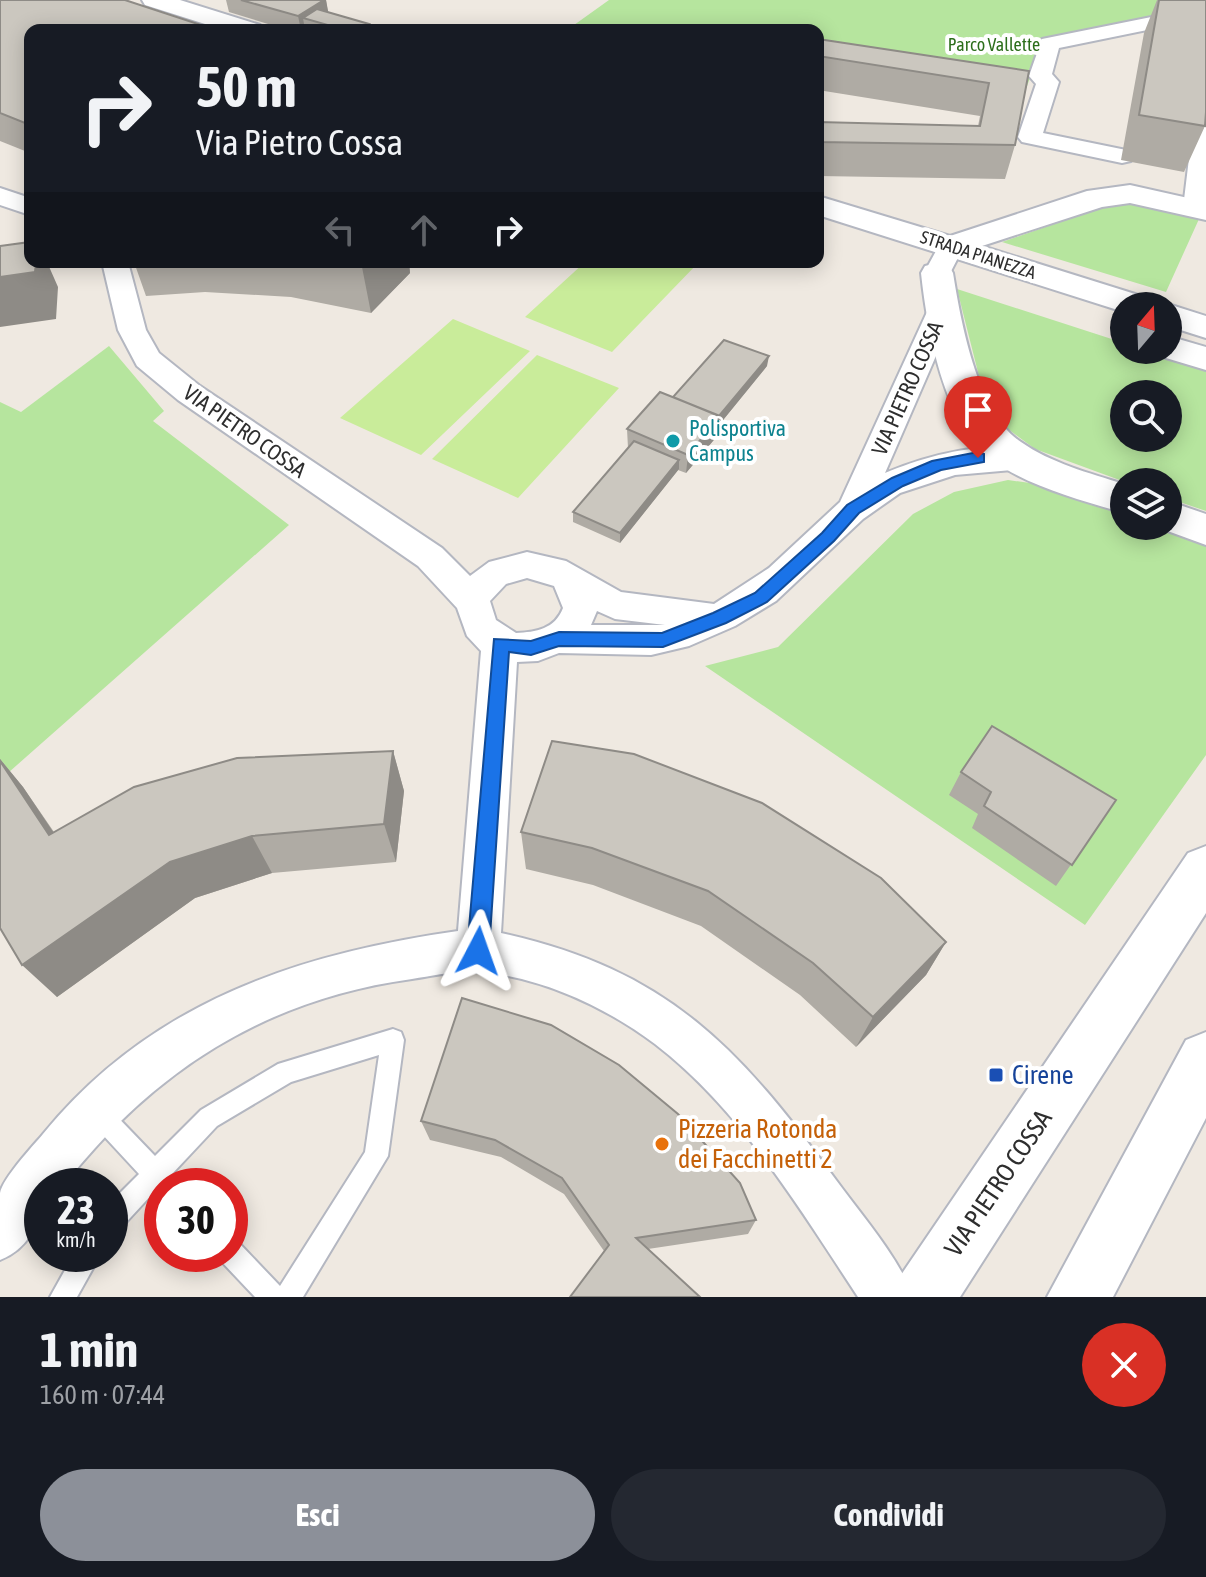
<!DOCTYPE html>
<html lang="it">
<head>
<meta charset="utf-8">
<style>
  :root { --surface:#171b24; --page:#242831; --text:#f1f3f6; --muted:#9ea1a6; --accent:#8c9099 }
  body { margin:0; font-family:"Asap Condensed",sans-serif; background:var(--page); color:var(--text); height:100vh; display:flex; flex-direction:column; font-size:30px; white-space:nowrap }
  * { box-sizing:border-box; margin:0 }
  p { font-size:26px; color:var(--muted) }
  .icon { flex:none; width:44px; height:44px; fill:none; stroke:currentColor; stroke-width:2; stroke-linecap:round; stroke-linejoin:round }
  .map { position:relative; height:1297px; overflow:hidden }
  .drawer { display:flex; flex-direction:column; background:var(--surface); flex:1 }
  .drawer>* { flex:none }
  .top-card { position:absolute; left:24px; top:24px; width:800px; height:244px; border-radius:16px; box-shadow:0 4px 20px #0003; background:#171b24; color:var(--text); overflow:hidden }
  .needle { width:52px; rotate:19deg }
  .tools { position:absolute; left:1110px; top:292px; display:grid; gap:16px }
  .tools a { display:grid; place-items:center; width:72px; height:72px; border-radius:50%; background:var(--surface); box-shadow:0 4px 20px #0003; font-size:40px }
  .speed { position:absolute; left:24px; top:1168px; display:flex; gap:16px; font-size:40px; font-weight:700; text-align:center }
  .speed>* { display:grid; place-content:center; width:104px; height:104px; border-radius:50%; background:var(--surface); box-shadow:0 4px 20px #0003; line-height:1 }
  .speed small { font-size:20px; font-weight:400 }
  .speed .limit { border:12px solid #d22; background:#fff; color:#111 }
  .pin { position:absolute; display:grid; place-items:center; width:68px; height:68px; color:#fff; margin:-82px -34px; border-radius:50% 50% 50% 0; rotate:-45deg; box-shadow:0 0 8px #0007 }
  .pin .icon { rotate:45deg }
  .me { position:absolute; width:88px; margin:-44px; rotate:4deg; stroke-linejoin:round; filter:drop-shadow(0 0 6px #0008) }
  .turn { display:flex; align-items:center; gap:28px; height:168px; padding:0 40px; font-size:36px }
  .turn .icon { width:104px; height:104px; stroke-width:2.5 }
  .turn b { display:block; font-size:56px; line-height:68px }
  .lanes { display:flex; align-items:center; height:76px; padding:0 40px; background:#0003; justify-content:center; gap:40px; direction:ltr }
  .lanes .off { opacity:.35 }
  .round { display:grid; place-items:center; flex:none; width:84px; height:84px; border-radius:42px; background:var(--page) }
  .summary { display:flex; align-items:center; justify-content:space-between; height:136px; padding:0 40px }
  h1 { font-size:48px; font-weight:700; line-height:60px }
  .button { display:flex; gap:16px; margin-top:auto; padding:16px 40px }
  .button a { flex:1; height:92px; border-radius:48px; background:var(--accent); color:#fff; font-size:32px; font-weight:700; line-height:92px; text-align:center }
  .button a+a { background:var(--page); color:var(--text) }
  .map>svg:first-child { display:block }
  .green { fill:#b6e59e; fill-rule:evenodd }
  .pitch { fill:#c9ec9a }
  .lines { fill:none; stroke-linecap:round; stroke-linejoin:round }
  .lane-casing { stroke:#b4b7c1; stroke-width:4 }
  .street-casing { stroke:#b4b7c1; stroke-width:4 }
  .secondary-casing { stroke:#b4b7c1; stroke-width:4 }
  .lane { fill:#fff; fill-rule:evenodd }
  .street { fill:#fff; fill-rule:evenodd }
  .secondary { fill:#fff; fill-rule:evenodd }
  .wall { fill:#afaba4 }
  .shaded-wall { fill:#8e8b86 }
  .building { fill:#cbc7bf; stroke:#8e8b86; stroke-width:2 }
  .route { fill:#1a73e8; stroke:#114b97; stroke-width:2 }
  .culture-dot { fill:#0f9aa8; stroke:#fff; stroke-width:3 }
  .transit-dot { fill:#1a4fb4; stroke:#fff; stroke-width:3 }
  .food-dot { fill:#e8710a; stroke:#fff; stroke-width:3 }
  .labels { text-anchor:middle; stroke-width:8; stroke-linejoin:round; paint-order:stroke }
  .far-park-label { font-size:18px; fill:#2c6e1b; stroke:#fff }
  .far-street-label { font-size:18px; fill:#2e2e2e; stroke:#fff }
  .street-label { font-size:22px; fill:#2e2e2e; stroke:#fff }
  .culture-label { font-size:22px; fill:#0d838f; stroke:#fff; text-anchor:start }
  .near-transit-label { font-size:26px; fill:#164399; stroke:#fff; text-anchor:start }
  .near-food-label { font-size:26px; fill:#c56008; stroke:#fff; text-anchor:start }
  .near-street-label { font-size:26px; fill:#2e2e2e; stroke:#fff }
</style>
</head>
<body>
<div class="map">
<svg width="1206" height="1297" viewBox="0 0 1206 1297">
  <rect width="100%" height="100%" fill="#efe9e1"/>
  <path class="green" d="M 609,0 L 1206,0 L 1206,8 L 1044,41 L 1024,94 L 818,63 L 818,30 L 567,30 Z
    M 1134,201 L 1199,219 L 1166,292 L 1002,242 L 1114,203 Z
    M 957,289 L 1124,343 L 1124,350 L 1144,350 L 1206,370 L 1206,511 L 1168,498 L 1168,482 L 1125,482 L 1035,449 L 1004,426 L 984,396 ZM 1124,394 L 1168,394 L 1168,438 L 1124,438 Z
    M 109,346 L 164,411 L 153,421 L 289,525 L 0,780 L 0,402 L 21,412 Z
    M 1008,480 L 1044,485 L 1124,515 L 1124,526 L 1153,526 L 1206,546 L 1206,755 L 1085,925 L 705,666 L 778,647 L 913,514 L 954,492 Z"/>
  <path class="pitch" d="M 585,262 L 699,262 L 612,352 L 525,317 Z
    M 453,319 L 530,351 L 421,455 L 340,418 Z
    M 537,355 L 619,388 L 518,498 L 432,459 Z"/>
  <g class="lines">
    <defs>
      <path id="lane" d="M 393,1029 L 401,1032 L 404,1040 L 388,1156 L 303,1297 L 255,1297 L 221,1261 L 218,1254 L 230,1254 L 230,1239 L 239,1243 L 280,1286 L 365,1152 L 379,1055 L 291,1082 L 217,1126 L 172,1174 L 179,1186 L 162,1186 L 162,1196 L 155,1191 L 119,1230 L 110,1233 L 110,1203 L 139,1174 L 89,1120 L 85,1112 L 89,1104 L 97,1100 L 105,1104 L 155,1156 L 201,1110 L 278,1064 Z
        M 74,1254 L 101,1254 L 77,1297 L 50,1297 Z"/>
      <path id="street" d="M 1206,6 L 1206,18 L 1059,48 L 1052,74 L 1059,82 L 1043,133 L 1131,151 L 1134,156 L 1131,161 L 1122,163 L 1022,142 L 1018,137 L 1036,84 L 1029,76 L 1042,39 Z
        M 1206,102 L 1206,213 L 1196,216 L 1183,208 L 1195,109 Z
        M 0,188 L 30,198 L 30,215 L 0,205 Z
        M 951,238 L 964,246 L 947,279 L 927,279 L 924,273 L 942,240 Z
        M 102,262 L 128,262 L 146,330 L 159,353 L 200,386 L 442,548 L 470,576 L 489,562 L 527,552 L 566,561 L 621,592 L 714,604 L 769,568 L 840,502 L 927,312 L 931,306 L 951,306 L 955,312 L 885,473 C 928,455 988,439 1034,452 L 1039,460 L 1034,468 L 955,475 L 900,493 L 863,519 L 776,601 L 735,626 L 689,646 L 651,655 L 559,653 L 538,661 L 517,662 L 501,933 C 669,970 739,1048 836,1180 C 863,1217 896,1254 914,1297 L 858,1297 C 800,1209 740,1109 655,1044 C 606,1007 539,976 478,972 C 456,970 433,976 412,979 C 265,999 153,1071 63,1186 L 42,1186 C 42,1219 32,1247 0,1260 C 0,1239 0,1214 0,1193 C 3,1178 32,1147 43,1134 C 150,1003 296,954 458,931 L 481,651 L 467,636 L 457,608 L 418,566 L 178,400 L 137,366 L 118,330 ZM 527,578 L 554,586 L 563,608 C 555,629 536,632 516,633 L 496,620 L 490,601 L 506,584 ZM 597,611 L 615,619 L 665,625 L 591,625 Z"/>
      <path id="secondary" d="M 142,0 L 180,0 L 260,25 L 264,30 L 224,30 L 145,5 Z
        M 1130,185 L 1206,202 L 1206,220 L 1130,203 L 1102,207 L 982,246 L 1151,299 L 1156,306 L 1124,306 L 1124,312 L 818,215 L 818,196 L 950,236 L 1087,191 Z
        M 937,263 L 949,266 L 953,273 C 961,322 977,413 1021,442 C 1051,463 1089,473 1124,484 L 1124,513 C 1081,500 1029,487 992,460 C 944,425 927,329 921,273 L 925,266 Z
        M 1168,304 L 1206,316 L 1206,338 L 1168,326 L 1168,306 L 1162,306 Z
        M 1168,336 L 1206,347 L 1206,370 L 1156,355 L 1152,350 L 1168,350 Z
        M 1168,501 L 1206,514 L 1206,545 L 1154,526 L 1168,526 Z
        M 1206,846 L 1206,913 L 960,1297 L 891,1297 L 901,1275 L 1188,853 Z
        M 1206,1032 L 1206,1118 L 1113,1297 L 1047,1297 L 1186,1040 Z"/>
    </defs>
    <use href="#lane" class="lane-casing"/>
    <use href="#street" class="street-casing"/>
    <use href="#secondary" class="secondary-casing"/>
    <use href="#lane" class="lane"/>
    <use href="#street" class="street"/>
    <use href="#secondary" class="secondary"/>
  </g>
  <path class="wall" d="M 0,0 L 201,25 L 203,30 L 30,30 L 30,153 L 0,141 Z
    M 226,0 L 326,0 L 328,13 L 369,24 L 370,30 L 288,30 L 229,12 Z
    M 1157,0 L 1206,0 L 1205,126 L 1184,172 L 1121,160 L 1144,33 Z
    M 818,39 L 1029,71 L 1015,145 L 1005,179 L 818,176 L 818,122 L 978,126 L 980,116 L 818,90 Z
    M 134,262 L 409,262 L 410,273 L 371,313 L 291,297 L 205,292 L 146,296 Z
    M 767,366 L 719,425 L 718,435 L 686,473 L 678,470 L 620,543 L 573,522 L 573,512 L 628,448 L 627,429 L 673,397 Z
    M 393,751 L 404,791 L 396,862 L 272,873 L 195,898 L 57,997 L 0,928 L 0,759 L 23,787 L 54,832 Z
    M 634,754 L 946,942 L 926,975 L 856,1047 L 800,995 L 701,926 L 593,885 L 526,869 L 521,832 Z
    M 961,772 L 1116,800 L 1056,886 L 972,828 L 978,814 L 949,795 Z
    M 462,998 L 756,1220 L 748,1234 L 648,1249 L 604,1251 L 564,1194 L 501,1157 L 430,1140 L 421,1121 Z"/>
  <path class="shaded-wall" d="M 324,0 L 326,0 L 329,16 L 303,18 L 305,30 L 301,30 L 298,16 Z
    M 369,24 L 370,30 L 361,30 Z
    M 36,262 L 47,262 L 58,287 L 56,319 L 0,327 L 0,277 Z
    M 367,262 L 409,262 L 410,273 L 371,313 L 362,267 Z
    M 769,356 L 767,366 L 719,425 L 718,435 L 686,473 L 688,455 Z
    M 679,460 L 679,469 L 620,543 L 620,533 Z
    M 393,751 L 404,791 L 396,862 L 384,824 Z
    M 0,759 L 23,787 L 80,872 L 49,835 L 0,761 Z
    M 252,836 L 272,873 L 195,898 L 57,997 L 22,965 L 170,862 Z
    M 946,942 L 926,975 L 856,1047 L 873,1017 Z"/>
  <path class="building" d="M 0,0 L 125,0 L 201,25 L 197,30 L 30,30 L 30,125 L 0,113 Z
    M 241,0 L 324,0 L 298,16 Z
    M 1159,0 L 1206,0 L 1206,112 L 1205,126 L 1139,115 Z
    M 317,9 L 369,24 L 361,30 L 345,30 L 303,18 Z
    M 818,39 L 1029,71 L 1015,145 L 818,142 L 818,122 L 980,126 L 989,83 L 818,56 Z
    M 30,242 L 30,262 L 36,262 L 35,272 L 0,277 L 0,246 Z
    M 338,262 L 367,262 L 362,267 Z
    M 724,340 L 769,356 L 719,416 L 673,397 Z
    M 660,392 L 720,416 L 688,455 L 627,429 Z
    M 634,441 L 679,460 L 620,533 L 573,512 Z
    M 992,726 L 1116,800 L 1072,865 L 984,806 L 991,792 L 961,772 Z
    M 552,741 L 634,754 L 762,803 L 881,878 L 946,942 L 873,1017 L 813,963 L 708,891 L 592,848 L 521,832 Z
    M 393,751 L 384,824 L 252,836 L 170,862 L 22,965 L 0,928 L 0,761 L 49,835 L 134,787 L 237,758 Z
    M 462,998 L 551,1025 L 619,1065 L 678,1114 L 740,1183 L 756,1220 L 636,1238 L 700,1297 L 570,1297 L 609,1245 L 562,1178 L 495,1140 L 421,1121 Z"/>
  <path class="route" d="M 978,452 L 984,454 L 984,462 L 941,470 L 903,486 L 859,513 L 834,541 L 767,602 L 726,623 L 663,647 L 559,646 L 531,655 L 509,652 L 489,951 L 486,959 L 478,962 L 470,959 L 467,951 L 494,639 L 531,641 L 559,632 L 662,633 L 713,613 L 755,593 L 822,533 L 847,505 L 892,478 L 932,461 Z"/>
  <circle class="culture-dot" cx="673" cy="441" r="8"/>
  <rect class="transit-dot" x="988" y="1067" width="16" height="16" rx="4"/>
  <circle class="food-dot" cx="662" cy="1144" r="8"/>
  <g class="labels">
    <g class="far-park-label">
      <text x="994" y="51">Parco Vallette</text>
    </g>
    <g class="far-street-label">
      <text transform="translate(978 255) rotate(18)" y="6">STRADA PIANEZZA</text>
    </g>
    <g class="street-label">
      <text transform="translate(907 388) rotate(-66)" y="8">VIA PIETRO COSSA</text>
      <text transform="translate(245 431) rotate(35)" y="8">VIA PIETRO COSSA</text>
    </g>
    <g class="culture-label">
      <text x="689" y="436">Polisportiva<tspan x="689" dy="25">Campus</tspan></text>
    </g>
    <g class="near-transit-label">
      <text x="1012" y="1084">Cirene</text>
    </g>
    <g class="near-food-label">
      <text x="678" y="1138">Pizzeria Rotonda<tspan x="678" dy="30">dei Facchinetti 2</tspan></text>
    </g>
    <g class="near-street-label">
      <text transform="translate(998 1183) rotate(-56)" y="9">VIA PIETRO COSSA</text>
    </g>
  </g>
</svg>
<div class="tools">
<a><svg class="needle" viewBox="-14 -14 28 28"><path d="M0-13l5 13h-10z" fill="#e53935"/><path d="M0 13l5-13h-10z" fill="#9ea1a6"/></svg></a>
<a><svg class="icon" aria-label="search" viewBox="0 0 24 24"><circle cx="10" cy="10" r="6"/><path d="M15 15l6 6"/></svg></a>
<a><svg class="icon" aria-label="layers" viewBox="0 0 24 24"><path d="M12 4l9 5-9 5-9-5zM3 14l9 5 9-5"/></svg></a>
</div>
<div class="speed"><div>23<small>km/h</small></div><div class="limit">30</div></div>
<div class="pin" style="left:978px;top:458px;background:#d93025"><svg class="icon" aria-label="arrive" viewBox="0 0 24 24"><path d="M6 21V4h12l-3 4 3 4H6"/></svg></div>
<svg class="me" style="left:478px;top:951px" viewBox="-20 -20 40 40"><path d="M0-17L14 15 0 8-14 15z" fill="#1a73e8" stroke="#fff" stroke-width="4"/></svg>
<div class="top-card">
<div class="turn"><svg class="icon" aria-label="right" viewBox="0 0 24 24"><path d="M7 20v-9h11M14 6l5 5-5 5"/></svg><div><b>50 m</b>Via Pietro Cossa</div></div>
<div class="lanes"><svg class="icon off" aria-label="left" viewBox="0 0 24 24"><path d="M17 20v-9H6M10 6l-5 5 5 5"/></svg><svg class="icon off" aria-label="ahead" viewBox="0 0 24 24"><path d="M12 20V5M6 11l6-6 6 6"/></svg><svg class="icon" aria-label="right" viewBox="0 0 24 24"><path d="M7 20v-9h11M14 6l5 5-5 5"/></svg></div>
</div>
</div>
<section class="drawer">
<div class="summary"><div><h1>1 min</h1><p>160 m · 07:44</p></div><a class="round" style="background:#d93025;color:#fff"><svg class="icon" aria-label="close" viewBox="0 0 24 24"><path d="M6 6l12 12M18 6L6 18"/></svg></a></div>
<div class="button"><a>Esci</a><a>Condividi</a></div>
</section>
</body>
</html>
